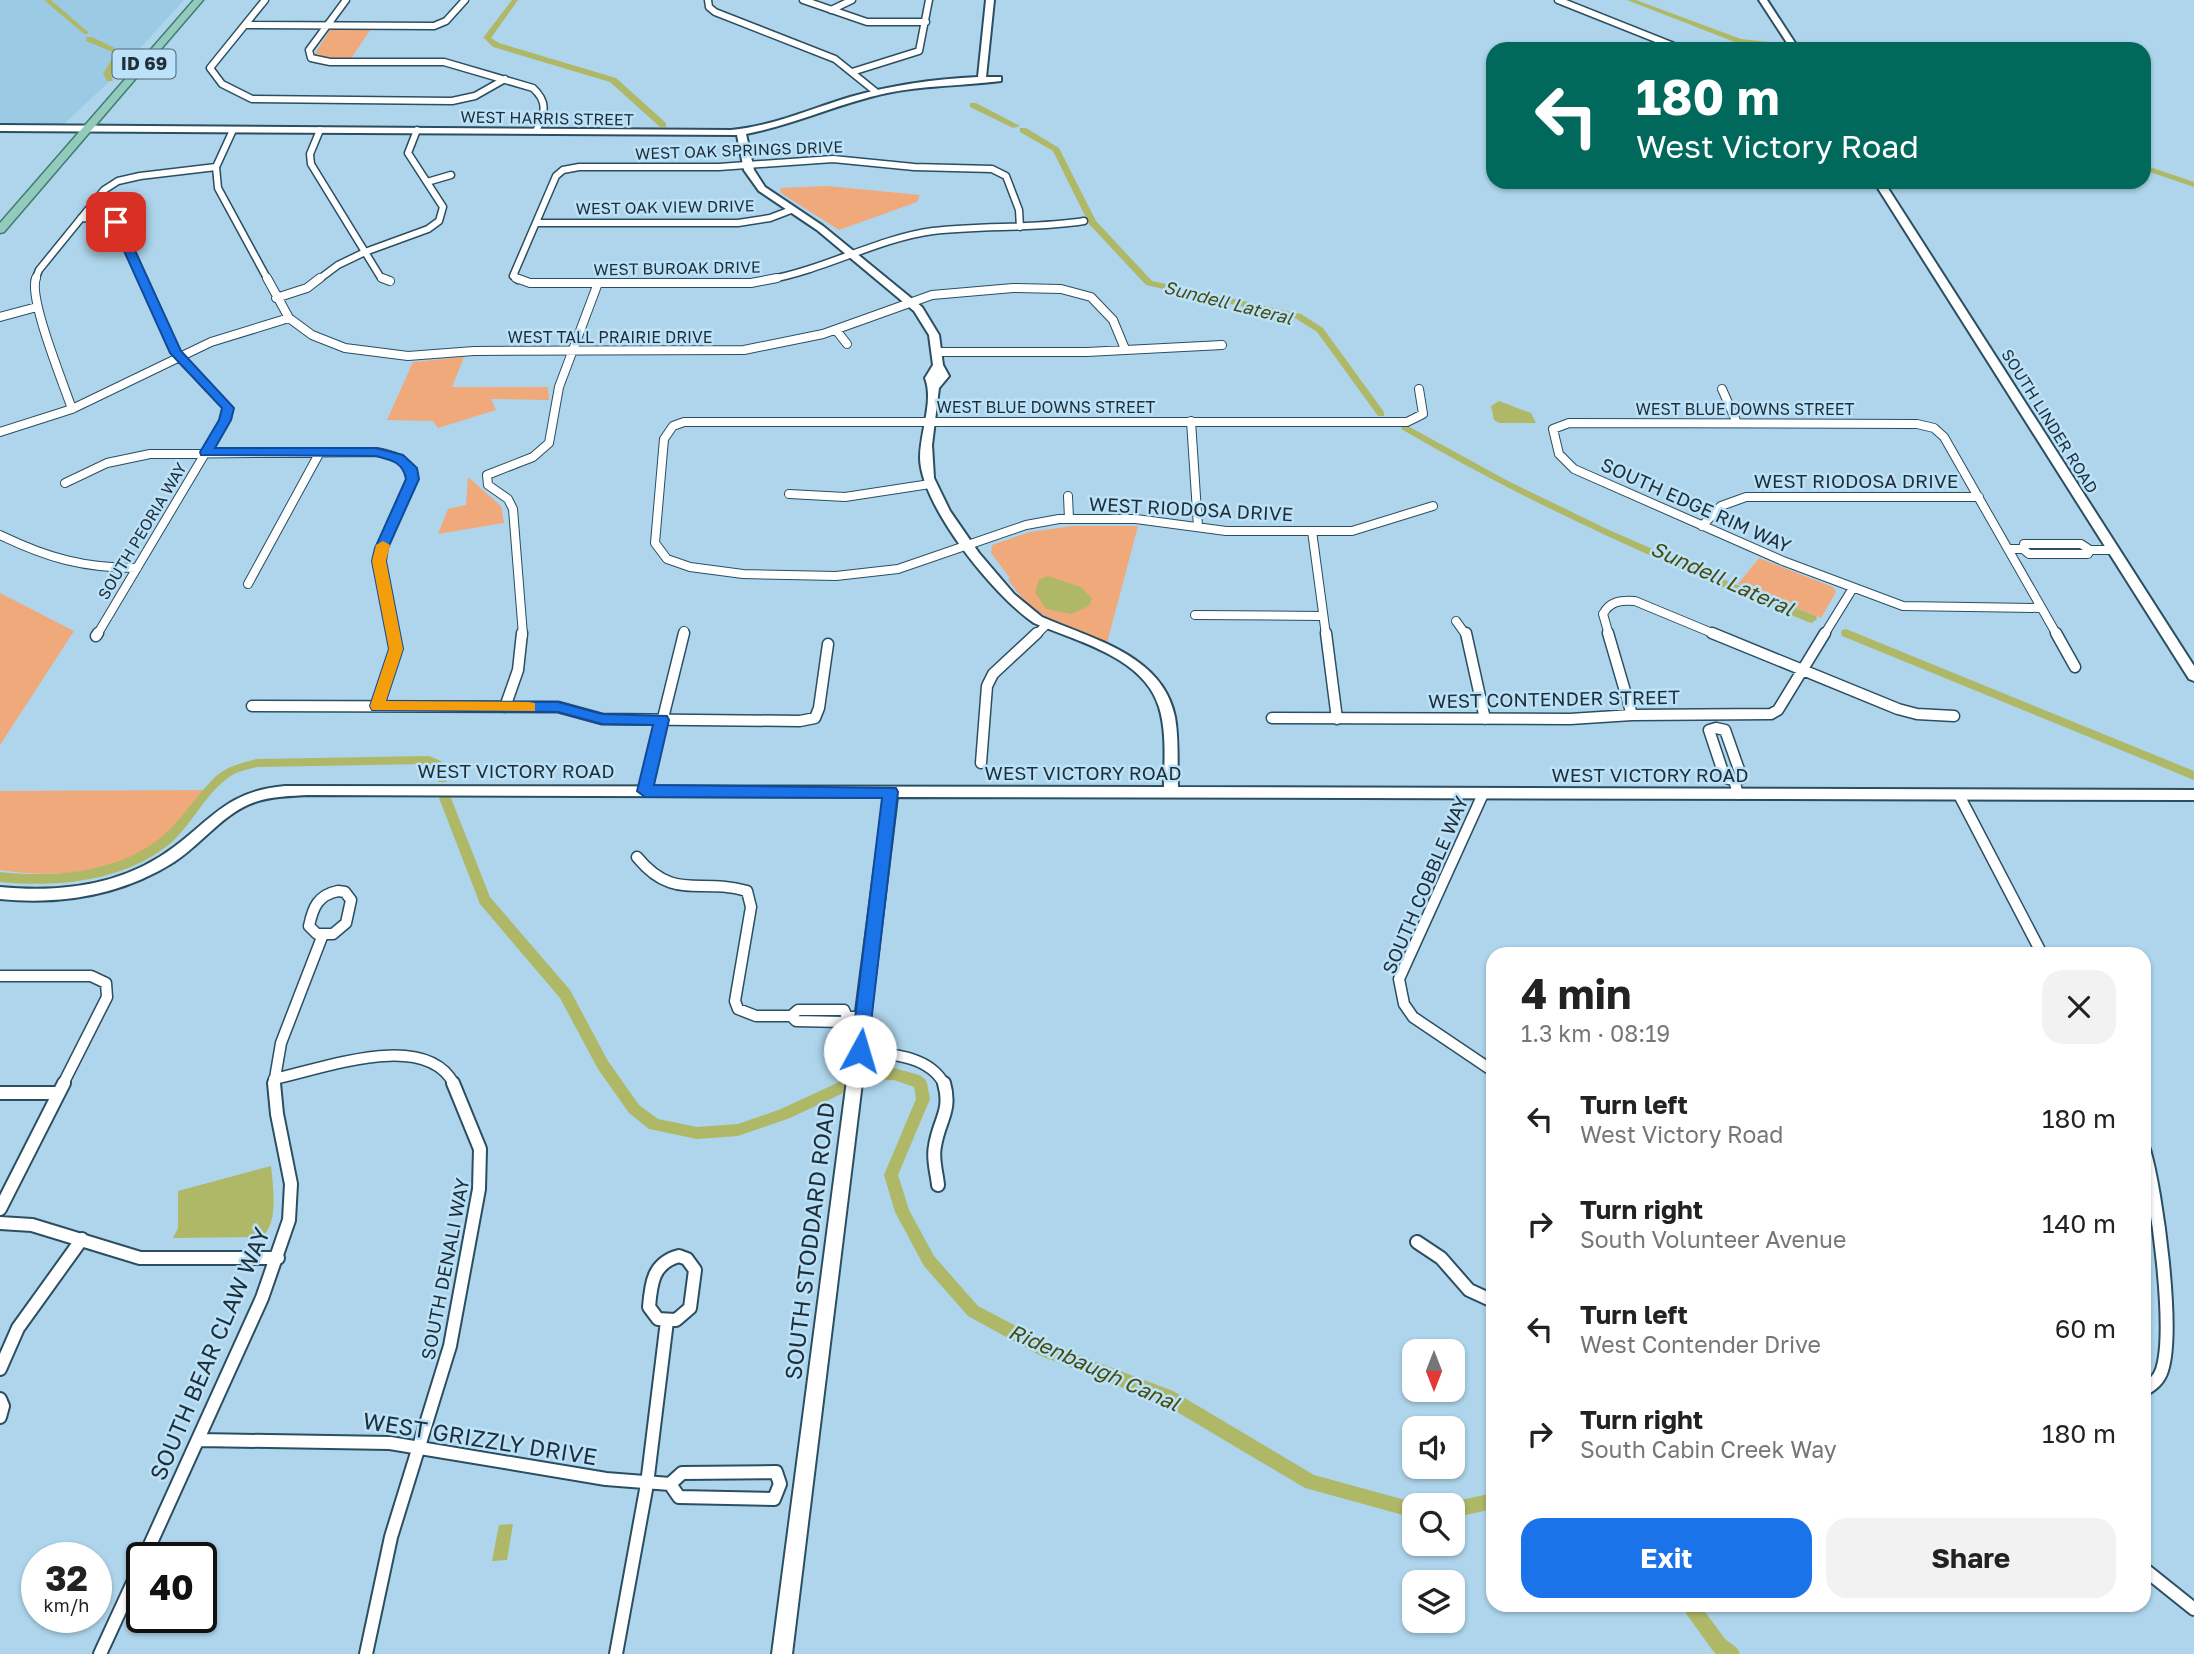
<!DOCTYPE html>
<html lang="en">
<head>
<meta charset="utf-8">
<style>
  :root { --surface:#fff; --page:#f2f2f2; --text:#222; --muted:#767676; --accent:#1a73e8 }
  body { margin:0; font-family:"Golos Text",sans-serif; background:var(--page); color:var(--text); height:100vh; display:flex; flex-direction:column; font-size:26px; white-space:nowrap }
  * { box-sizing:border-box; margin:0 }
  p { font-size:23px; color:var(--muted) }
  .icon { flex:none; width:38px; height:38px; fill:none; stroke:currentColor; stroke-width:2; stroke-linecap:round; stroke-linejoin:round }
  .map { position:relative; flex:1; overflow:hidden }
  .sheet { position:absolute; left:1486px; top:947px; width:665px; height:665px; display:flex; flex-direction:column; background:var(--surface); border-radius:21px; box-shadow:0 2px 5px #0004 }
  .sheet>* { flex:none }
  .banner { position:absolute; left:1486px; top:42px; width:665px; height:147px; border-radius:21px; box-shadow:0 2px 5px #0004; background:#00695c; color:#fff; overflow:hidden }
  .needle { width:46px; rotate:180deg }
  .controls { position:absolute; left:1402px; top:1339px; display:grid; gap:14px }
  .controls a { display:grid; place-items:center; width:63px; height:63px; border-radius:14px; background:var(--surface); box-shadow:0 2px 5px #0004; font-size:35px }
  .speed { position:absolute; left:21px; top:1542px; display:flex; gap:14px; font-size:35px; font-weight:700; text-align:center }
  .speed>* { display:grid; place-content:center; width:91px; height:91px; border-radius:50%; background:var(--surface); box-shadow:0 2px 5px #0004; line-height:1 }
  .speed small { font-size:18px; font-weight:400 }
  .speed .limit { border:4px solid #111; border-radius:10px; background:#fff; color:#111 }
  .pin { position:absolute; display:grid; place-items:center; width:60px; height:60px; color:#fff; margin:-30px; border-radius:14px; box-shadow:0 4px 10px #0006 }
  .me { position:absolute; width:77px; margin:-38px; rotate:6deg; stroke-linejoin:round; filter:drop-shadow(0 0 5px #0008) }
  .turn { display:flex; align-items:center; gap:24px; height:147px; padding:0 35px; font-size:32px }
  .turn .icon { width:91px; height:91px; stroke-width:2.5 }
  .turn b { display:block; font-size:49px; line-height:60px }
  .round { display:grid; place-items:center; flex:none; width:74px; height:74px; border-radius:21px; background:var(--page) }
  .overview { display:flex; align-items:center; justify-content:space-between; height:119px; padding:0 35px }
  h1 { font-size:42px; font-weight:700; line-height:52px }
  .action { display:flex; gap:14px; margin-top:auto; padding:14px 35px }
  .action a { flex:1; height:80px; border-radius:21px; background:var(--accent); color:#fff; font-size:28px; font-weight:700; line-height:80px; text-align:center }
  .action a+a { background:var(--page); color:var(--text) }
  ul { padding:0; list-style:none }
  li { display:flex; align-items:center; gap:21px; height:105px; padding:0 35px }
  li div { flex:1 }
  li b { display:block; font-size:26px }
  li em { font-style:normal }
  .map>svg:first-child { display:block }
  .built { fill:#9bcae5 }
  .green { fill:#f0a97b }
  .water { fill:#afb867 }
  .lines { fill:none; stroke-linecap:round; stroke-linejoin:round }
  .canal { fill:#afb867; fill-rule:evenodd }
  .street-far3-casing { stroke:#2b4e61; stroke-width:9 }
  .street-far2-casing { stroke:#2b4e61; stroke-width:10 }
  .street-far1-casing { stroke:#2b4e61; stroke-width:13 }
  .street-casing { stroke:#2b4e61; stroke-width:16 }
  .secondary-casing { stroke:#2b4e61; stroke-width:4 }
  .primary-casing { stroke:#3d7d71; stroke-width:3 }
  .street-far3 { stroke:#fff; stroke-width:6 }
  .street-far2 { stroke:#fff; stroke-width:8 }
  .street-far1 { stroke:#fff; stroke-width:10 }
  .street { stroke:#fff; stroke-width:12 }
  .secondary { fill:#fff; fill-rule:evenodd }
  .primary { fill:#94cabc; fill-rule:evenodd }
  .route { fill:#1a73e8; stroke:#114b97; stroke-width:2 }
  .slow { fill:#f59e0b }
  .labels { text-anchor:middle; stroke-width:5; stroke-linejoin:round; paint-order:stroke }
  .far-street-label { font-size:16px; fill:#1f2e37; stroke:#bbe2f9 }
  .shield { fill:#bbe2f9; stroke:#4e6471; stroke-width:2 }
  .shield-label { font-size:18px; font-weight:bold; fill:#1f2e37 }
  .far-water-label { font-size:18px; font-style:italic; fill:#474c0e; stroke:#bbe2f9 }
  .street-label { font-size:19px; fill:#1f2e37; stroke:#bbe2f9 }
  .water-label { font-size:21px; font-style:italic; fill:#474c0e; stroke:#bbe2f9 }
  .near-street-label { font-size:23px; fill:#1f2e37; stroke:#bbe2f9 }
</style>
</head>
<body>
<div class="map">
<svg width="2194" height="1654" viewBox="0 0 2194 1654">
  <rect width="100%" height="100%" fill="#aed5ec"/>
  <path class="built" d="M 0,0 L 184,0 L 111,80 L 63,125 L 0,126 Z"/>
  <path class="green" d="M 371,29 L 350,60 L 331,60 L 315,53 L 330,30 Z
    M 827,186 L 920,195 L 917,202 L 839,230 L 781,193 L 780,188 Z
    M 464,357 L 452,387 L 548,387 L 549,400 L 491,399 L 496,410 L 438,428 L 433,421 L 387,420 L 413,362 Z
    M 468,477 L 501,506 L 504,523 L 438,534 L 448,509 L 466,505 Z
    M 1073,526 L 1138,526 L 1107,643 C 1066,626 1033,619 1008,579 L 1010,578 L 991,553 L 992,545 L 1030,532 Z
    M 1759,558 L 1833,587 L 1836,592 L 1821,618 L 1738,584 Z
    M 0,593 L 74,631 L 0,745 Z
    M 203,790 C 195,802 187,820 176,830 C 128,871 60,880 0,870 L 0,791 Z"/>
  <path class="water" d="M 1499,401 L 1531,413 L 1536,423 L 1499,423 L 1494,420 L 1491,406 Z
    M 1048,576 L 1081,587 L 1092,598 L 1089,606 L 1071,614 L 1046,609 L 1035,592 L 1039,580 Z
    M 271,1166 C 273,1186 279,1223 262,1237 L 173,1238 L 178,1228 L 178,1191 Z
    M 513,1524 L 507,1560 L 492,1561 L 499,1525 Z"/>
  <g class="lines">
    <path class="canal" d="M 44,0 L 51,0 L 88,32 L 88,34 L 84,34 Z
      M 512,0 L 518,0 L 491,38 L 499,43 L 616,78 L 666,123 L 666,127 L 660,127 L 610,82 L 493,47 L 485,39 L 483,38 Z
      M 1627,0 L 1636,0 L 1741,39 L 1786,44 L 1790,46 L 1786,48 L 1737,43 Z
      M 86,37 L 92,37 L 123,52 L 111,74 L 113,81 L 107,81 L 103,74 L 115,53 L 86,41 Z
      M 1801,45 L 1817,47 L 1818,49 L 1798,49 L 1797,47 Z
      M 970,103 L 976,103 L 1020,126 L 1013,128 L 970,107 Z
      M 1020,128 L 1026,128 L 1059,148 L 1096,221 L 1152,281 L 1301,314 L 1323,328 L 1384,412 L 1384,416 L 1378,416 L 1317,332 L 1295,318 L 1146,285 L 1089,224 L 1053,151 L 1020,132 Z
      M 2144,165 L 2194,182 L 2194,187 L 2144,170 Z
      M 1406,425 L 1508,481 L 1609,530 L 1712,575 L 1816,616 L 1817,619 L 1812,623 L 1808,622 C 1669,566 1533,506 1403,430 L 1401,428 Z
      M 1846,629 L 2194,771 L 2194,780 L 1842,636 L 1841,633 L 1842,630 Z
      M 429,756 L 441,761 L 448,779 L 446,782 L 438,782 L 432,767 L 427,764 L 257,767 C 250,769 243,770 236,773 C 209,787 195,820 174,840 C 129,881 58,888 0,882 L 0,872 C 55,878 121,873 165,834 C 183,817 197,795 215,777 C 228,766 241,763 257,759 Z
      M 445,793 L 451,798 L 490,897 L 570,990 L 608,1061 L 639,1105 L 658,1119 L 697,1127 L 738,1124 L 781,1109 L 867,1069 L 894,1068 L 919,1075 L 925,1079 L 927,1083 L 930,1099 L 898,1175 L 909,1210 L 934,1256 L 978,1306 L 1052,1345 L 1173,1391 L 1314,1475 L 1420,1504 L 1414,1505 L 1414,1518 L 1305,1488 L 1162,1403 L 1041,1356 L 968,1316 L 924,1266 L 895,1212 L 884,1175 L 916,1099 L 914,1087 L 894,1080 L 869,1081 L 790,1118 L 738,1136 L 697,1139 L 649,1129 L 629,1113 L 598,1069 L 560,998 L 480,904 L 439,798 Z
      M 1493,1493 L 1493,1509 L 1452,1518 L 1452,1505 L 1446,1505 L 1452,1502 Z
      M 1680,1605 L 1700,1605 L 1725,1639 L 1737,1648 L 1740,1654 L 1716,1654 L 1713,1651 Z"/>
    <defs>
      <path id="street-far3" d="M 265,0 L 210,68 L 222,84 L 252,99 L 452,101 L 475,96 L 505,79
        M 346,0 L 309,50 L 311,58 L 330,62 L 444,62 L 533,88 C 548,102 545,112 537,129
        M 708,0 L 709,7 L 715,12 L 835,59 L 876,92
        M 803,0 L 867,22 L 926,22
        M 1558,0 L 1681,49
        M 831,10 L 852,0
        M 245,25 L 434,26 L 446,21 L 465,0
        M 852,72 L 919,51 L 929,0
        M 233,130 L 216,167 L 218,188 L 268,280
        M 320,130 L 310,154 L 311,164 L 381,278 L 388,280
        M 427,182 L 451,175
        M 81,218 L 111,220 L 120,226 L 144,280
        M 537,223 L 738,223 L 770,218 L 791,210
        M 35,280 L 39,270 L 104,190 L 118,181 L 140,176 L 216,167
        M 318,280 L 338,265 L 365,252 L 428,229 L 439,221 L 443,207 L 408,153 L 417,130
        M 518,280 L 513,276 L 556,176 L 563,170 L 579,167 L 719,167 L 833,159 L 914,167 L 992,169 L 1006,176 L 1019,210 L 1020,227
        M 767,280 C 824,270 879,238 933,231 C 983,225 1034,229 1084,221"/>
      <path id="street-far2" d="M 36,278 C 28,298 64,385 72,409
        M 267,278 L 289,318 L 312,335 L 345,348 L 408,356 L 474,351 L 744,350 L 823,334 L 932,295 L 1013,288 L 1061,289 L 1091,297 L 1113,320 L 1125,349
        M 382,278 L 390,281
        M 516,278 L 530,283 L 751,283 L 777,278
        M 276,298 L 307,288 L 320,278
        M 0,317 L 37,307
        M 836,330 L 847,344
        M 938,352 L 1087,352 L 1222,345
        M 1419,389 L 1423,414 L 1407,422 L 684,422 L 673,426 L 664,439 L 655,543 L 667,559 L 690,567 L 743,574 L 836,576 L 898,569 L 1026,525 L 1059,519 L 1136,519 L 1226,531 L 1352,531 L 1433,506
        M 1722,389 L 1737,423
        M 1191,421 L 1198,527
        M 0,432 L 72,409 L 211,342 L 289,318
        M 65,483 L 107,463 L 150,454 L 376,452 C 394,455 409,459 413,479 L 381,548 L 379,561 L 393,635
        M 789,494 L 845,497 L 930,484
        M 1068,496 L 1069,519
        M 1702,526 L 1721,506 L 1746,497 L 1979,497
        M 1312,531 L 1326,635
        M 0,535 C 48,558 83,568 137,568
        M 2008,549 L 2023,549 L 2029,554 L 2088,554 L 2090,550 L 2113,550
        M 2023,549 L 2024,544 L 2081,544 L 2090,550
        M 248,584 L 320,452
        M 2041,608 L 1903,606 L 1783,561 L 1574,469 L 1559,454 L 1553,429 L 1569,423 L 1917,424 L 1934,428 L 1944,437 L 2057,635
        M 1195,615 L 1321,616
        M 1456,621 L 1466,635
        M 97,635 L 225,420 L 228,408 L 176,353 L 143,278
        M 523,635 L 513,509 L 508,499 L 488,485 L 487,475 L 533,457 L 549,443 L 559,387 L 598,283
        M 683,635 L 684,631
        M 1036,635 L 1047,624
        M 1609,635 L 1603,614 C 1610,601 1621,600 1635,601 L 1717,635
        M 1824,635 L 1853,588"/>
      <path id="street-far1" d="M 1326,633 L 1337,719
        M 1466,633 L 1485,719
        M 1608,633 L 1632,715
        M 1712,633 L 1898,709 L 1917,714 L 1954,716
        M 2056,633 L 2075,667
        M 96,636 L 98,633
        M 252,706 L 558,707 L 602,719 L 800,721 L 815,718 L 819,708 L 828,644
        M 377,706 L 396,649 L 393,633
        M 505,707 L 518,670 L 522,633
        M 1272,718 L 1570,719 L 1632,715 L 1771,714 L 1778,710 L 1825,633
        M 1716,728 L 1709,730 L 1725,778 L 1734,780 L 1738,794
        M 1716,728 L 1725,730 L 1742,778 L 1734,780
        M 981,763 L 987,686 L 993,674 L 1037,633
        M 645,791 L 684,633
        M 1483,794 L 1399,979 L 1404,1004 L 1413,1017 L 1493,1071
        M 1959,795 L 2042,954
        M 637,857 C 674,902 699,877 747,891 L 751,907 L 735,1001 L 738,1009 L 756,1016 L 791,1016
        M 338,891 L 345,892 L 351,900 L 346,923 L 333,934 L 317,934 L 309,926 C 313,907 318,895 338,891 Z
        M 0,976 L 91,976 L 106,983 L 107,997 L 63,1084
        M 798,1010 L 844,1010 L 847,1017 L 843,1022 L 796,1021 L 791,1016 Z
        M 847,1017 L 864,1017
        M 860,1051 C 889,1054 929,1055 944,1084
        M 274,1079 C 322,1069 425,1029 454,1084
        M 274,1084 L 281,1043 L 322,937"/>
      <path id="street" d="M 0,1093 L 58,1093
        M 2144,1150 C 2157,1193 2175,1330 2162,1370 C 2159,1380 2152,1385 2144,1390
        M 938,1185 C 937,1173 932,1159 935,1146 C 939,1120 952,1111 944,1083
        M 0,1209 L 64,1083
        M 0,1223 L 32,1225 L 140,1258 L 278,1258
        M 1417,1242 L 1441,1258 L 1469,1290 L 1493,1301
        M 679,1256 L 687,1259 L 695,1270 L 690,1308 L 676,1320 L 658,1319 L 649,1307 C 651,1283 653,1263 679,1256 Z
        M 0,1369 L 18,1328 L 82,1239
        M 0,1399 L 3,1406 L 0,1417
        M 199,1440 L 390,1443 L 606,1479 L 670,1484
        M 776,1472 L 780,1484 L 774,1499 L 679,1497 L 670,1484 L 682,1473 Z
        M 144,1558 L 262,1298 L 289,1220 L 291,1184 L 277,1114 L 274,1083
        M 2144,1569 L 2194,1609
        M 100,1654 L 142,1563
        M 366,1654 L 391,1537 L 450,1346 L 479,1189 L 480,1149 L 453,1083
        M 616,1654 L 647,1484 L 667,1321"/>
      <path id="secondary" d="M 986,0 L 994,0 L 986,77 L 1001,77 L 1001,81 C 963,86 925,85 887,93 C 839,103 794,125 746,134 L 754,170 L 765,187 L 823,226 L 922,307 L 939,335 L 943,365 L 949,376 L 939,388 L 932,445 L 934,478 L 950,511 L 979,553 L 1014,594 L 1042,617 C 1092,639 1163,655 1175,717 C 1179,740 1177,764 1178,787 L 2194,790 L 2194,800 L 897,797 L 792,1654 L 772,1654 L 884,797 L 308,795 C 291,796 272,796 255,802 C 223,813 202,844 174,862 C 122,895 61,905 0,899 L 0,887 C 61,893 124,885 174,847 C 215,816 229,791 285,786 L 1164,787 C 1164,761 1167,733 1159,707 C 1144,657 1076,641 1034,623 C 994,596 921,506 920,458 C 920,432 934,401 925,378 L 933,365 L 929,335 L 914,311 L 817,230 L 759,191 L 744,170 L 737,135 L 0,131 L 0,125 L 731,130 C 773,126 810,109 850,97 C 892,85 935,79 978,77 Z
        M 1759,0 L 1767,0 L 1799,49 L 1791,49 Z
        M 1874,182 L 1884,182 L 2194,666 L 2194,681 L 2189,679 Z"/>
      <path id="primary" d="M 194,0 L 203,0 L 4,232 L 0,233 L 0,223 Z"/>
    </defs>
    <use href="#street-far3" class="street-far3-casing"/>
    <use href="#street-far2" class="street-far2-casing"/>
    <use href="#street-far1" class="street-far1-casing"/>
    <use href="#street" class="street-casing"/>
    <use href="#secondary" class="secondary-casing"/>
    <use href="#primary" class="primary-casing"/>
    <use href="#street-far3" class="street-far3"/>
    <use href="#street-far2" class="street-far2"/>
    <use href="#street-far1" class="street-far1"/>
    <use href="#street" class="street"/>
    <use href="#secondary" class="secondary"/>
    <use href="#primary" class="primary"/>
  </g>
  <path class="route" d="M 116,219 L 122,222 L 181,351 L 234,408 L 231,420 L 215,448 L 376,448 L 403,455 L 417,468 L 419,479 L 388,548 L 386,561 L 403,649 L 386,701 L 558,702 L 602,714 L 667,716 L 669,720 L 654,785 L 896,788 L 898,792 L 867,1057 L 860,1059 L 851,1051 L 882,798 L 645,797 L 637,791 L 653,725 L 602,724 L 558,712 L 372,710 L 370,706 L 389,649 L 372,561 L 375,548 L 406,479 C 403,462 391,460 376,456 L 201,455 L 200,452 L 219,420 L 222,408 L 170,353 L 111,222 Z"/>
  <path class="slow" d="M 383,541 L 390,545 L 386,561 L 403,649 L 386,701 L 529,702 L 535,703 L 535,711 L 372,710 L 370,706 L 389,649 L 372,561 L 376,545 Z"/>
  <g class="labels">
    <g class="far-street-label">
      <text transform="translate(547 118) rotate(1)" y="6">WEST HARRIS STREET</text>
      <text transform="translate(739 150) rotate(-2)" y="6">WEST OAK SPRINGS DRIVE</text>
      <text transform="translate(665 207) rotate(-1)" y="6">WEST OAK VIEW DRIVE</text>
      <text transform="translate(677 268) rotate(-1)" y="6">WEST BUROAK DRIVE</text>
      <text x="610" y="343">WEST TALL PRAIRIE DRIVE</text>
      <text x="1046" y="413">WEST BLUE DOWNS STREET</text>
      <text x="1745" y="415">WEST BLUE DOWNS STREET</text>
      <text transform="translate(2050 421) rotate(58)" y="6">SOUTH LINDER ROAD</text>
      <text transform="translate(142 531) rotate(-59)" y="6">SOUTH PEORIA WAY</text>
    </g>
    <rect class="shield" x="112.5" y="49.5" width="63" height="29" rx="5"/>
    <g class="shield-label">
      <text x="144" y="70">ID 69</text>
    </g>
    <g class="far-water-label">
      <text transform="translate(1228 303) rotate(14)" y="6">Sundell Lateral</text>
    </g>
    <g class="street-label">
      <text x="1856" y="488">WEST RIODOSA DRIVE</text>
      <text transform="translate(1696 505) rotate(24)" y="7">SOUTH EDGE RIM WAY</text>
      <text transform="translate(1191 509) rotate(3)" y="7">WEST RIODOSA DRIVE</text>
      <text transform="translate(1554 699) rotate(-1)" y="7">WEST CONTENDER STREET</text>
      <text x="516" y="778">WEST VICTORY ROAD</text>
      <text x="1083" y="780">WEST VICTORY ROAD</text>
      <text x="1650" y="782">WEST VICTORY ROAD</text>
      <text transform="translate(1425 885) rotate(-67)" y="7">SOUTH COBBLE WAY</text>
      <text transform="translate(445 1269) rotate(-79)" y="7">SOUTH DENALI WAY</text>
    </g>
    <g class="water-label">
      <text transform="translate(1722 579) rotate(24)" y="7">Sundell Lateral</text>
      <text transform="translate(1094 1368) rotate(24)" y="7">Ridenbaugh Canal</text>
    </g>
    <g class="near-street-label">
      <text transform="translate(810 1241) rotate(-83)" y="8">SOUTH STODDARD ROAD</text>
      <text transform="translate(210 1354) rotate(-67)" y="8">SOUTH BEAR CLAW WAY</text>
      <text transform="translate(480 1439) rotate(9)" y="8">WEST GRIZZLY DRIVE</text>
    </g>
  </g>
</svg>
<div class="controls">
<a><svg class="needle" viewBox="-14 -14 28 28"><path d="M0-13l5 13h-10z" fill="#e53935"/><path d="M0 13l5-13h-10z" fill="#767676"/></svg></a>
<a><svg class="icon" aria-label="sound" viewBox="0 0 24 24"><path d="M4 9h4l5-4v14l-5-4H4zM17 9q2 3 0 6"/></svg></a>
<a><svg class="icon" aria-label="search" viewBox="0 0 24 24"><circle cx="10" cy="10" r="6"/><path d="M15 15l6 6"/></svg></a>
<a><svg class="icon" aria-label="layers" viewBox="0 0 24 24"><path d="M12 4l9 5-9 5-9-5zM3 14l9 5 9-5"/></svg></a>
</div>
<div class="speed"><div>32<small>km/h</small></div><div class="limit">40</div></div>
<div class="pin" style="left:116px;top:222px;background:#d93025"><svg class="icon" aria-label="arrive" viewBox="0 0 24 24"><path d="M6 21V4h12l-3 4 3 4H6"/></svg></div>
<svg class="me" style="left:860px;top:1051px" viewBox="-20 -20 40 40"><circle r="19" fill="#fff"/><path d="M0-13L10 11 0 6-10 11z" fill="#1a73e8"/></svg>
<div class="banner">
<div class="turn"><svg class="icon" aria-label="left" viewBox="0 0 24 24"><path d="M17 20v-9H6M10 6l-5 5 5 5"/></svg><div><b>180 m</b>West Victory Road</div></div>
</div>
<section class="sheet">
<div class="overview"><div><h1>4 min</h1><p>1.3 km · 08:19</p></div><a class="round"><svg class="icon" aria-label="close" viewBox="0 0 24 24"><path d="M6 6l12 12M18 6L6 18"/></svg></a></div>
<ul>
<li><svg class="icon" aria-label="left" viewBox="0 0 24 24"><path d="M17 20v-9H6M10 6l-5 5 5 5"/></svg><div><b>Turn left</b><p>West Victory Road</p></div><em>180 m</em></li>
<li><svg class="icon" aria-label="right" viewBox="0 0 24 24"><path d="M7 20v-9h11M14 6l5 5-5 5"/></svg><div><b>Turn right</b><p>South Volunteer Avenue</p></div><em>140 m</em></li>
<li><svg class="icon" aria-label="left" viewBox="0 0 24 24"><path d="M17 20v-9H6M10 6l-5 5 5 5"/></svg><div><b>Turn left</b><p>West Contender Drive</p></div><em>60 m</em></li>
<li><svg class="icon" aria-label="right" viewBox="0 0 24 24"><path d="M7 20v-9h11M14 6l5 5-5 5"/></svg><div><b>Turn right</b><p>South Cabin Creek Way</p></div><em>180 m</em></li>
</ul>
<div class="action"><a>Exit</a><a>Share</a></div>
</section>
</div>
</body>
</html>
